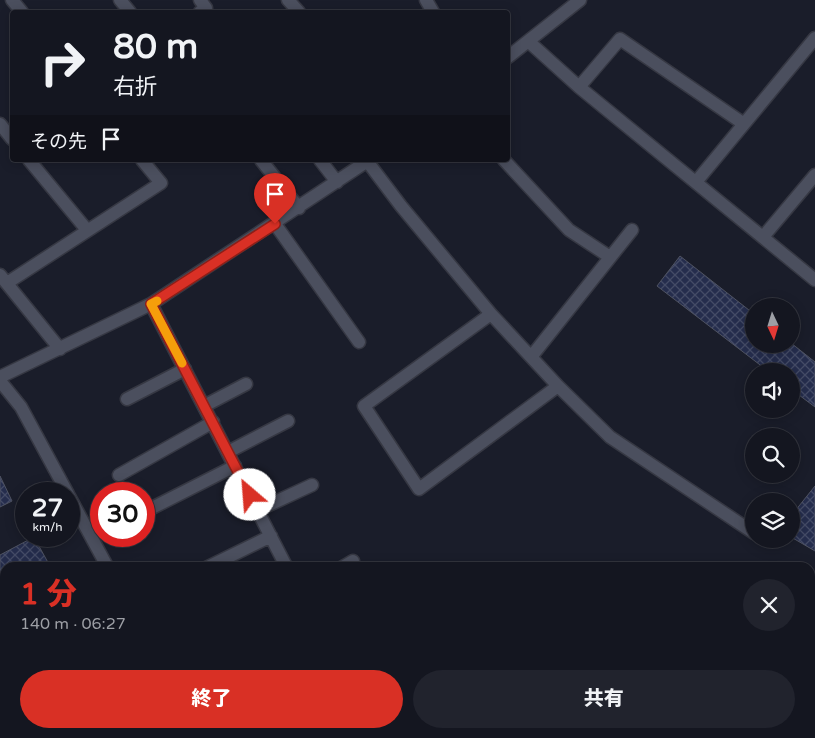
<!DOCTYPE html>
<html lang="ja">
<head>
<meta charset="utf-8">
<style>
  :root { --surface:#141620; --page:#21232d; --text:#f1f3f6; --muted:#9d9fa5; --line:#33353e; --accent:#d93025 }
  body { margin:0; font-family:"Varela Round","Noto Sans JP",sans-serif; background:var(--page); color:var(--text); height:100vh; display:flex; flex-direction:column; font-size:19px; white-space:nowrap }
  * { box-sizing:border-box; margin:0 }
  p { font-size:16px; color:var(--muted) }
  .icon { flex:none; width:28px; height:28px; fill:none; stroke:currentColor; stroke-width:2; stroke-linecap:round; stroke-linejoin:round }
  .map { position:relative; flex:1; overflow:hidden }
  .details { position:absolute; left:0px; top:562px; width:815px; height:176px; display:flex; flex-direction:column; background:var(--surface); border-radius:15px 15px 0 0; box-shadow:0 2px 12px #0003,0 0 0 1px var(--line) }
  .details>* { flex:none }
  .guide { position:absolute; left:10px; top:10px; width:500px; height:152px; border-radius:5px; box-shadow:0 2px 12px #0003,0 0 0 1px var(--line); background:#141620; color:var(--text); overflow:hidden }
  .needle { width:32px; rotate:176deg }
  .fabs { position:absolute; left:745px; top:298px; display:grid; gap:10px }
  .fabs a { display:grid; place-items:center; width:55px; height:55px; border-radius:50%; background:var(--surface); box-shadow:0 2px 12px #0003,0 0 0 1px var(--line); font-size:25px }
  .speed { position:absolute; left:15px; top:482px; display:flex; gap:10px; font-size:25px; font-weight:700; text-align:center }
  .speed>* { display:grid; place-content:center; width:65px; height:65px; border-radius:50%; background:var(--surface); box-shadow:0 2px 12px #0003,0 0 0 1px var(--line); line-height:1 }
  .speed small { font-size:12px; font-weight:400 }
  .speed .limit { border:8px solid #d22; background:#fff; color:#111 }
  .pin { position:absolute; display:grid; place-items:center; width:42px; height:42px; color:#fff; margin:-51px -21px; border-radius:50% 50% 50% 0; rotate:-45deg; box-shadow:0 0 5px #0007 }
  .pin .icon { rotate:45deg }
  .me { position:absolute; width:55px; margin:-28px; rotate:333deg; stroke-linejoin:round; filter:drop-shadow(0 0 4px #0008) }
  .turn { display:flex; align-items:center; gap:18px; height:105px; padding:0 20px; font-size:22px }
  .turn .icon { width:65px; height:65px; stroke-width:2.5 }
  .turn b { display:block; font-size:35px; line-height:42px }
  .then { display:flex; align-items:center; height:48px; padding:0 20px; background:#0003; gap:10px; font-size:19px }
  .round { display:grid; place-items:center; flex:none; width:52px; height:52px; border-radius:26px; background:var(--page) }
  .overview { display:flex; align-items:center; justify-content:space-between; height:85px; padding:0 20px }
  h1 { font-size:30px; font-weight:800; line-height:38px; color:var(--accent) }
  .primary-button { display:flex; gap:10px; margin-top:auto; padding:10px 20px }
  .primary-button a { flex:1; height:58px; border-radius:30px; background:var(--accent); color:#fff; font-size:20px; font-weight:800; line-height:58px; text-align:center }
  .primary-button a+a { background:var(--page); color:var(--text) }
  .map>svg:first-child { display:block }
  .building { fill:url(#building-cross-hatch); stroke:#4f5362 }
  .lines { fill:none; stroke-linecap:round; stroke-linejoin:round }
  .street-casing { stroke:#363843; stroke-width:15 }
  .street { stroke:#4b4f5e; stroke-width:12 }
  .route-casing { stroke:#8d1f18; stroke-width:12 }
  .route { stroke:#d93025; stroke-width:9 }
  .slow { stroke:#f59e0b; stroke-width:9 }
</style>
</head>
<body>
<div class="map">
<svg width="815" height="738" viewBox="0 0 815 738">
  <defs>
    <pattern id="building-cross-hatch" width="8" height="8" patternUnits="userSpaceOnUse" patternTransform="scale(1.25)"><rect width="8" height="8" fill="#252d4d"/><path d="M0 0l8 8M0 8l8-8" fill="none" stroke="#444b66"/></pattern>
  </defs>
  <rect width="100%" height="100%" fill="#1a1d2a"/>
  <path class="building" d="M 680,256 L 754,314 L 754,344 L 791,343 L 815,362 L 815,407 L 791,389 L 791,371 L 768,371 L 657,286 Z
    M 0,476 L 12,501 L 0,507 Z
    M 815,486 L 815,551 L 791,537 L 791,516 Z
    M 34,537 L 51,568 L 5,568 L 5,595 L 0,598 L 0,555 Z
    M 5,728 L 5,734 L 32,734 L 34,738 L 0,738 L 0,731 Z"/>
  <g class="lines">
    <defs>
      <path id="street" d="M 12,0 L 22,12
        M 120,0 L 130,12
        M 288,0 L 299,12
        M 426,0 L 433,12
        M 200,12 L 206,8 L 200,0
        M 528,41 L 579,87 L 815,280
        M 508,57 L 580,0
        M 579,87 L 620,39 L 744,124
        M 0,124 L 12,139
        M 29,160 L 87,230
        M 261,160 L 299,208
        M 320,160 L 337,182
        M 504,160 L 569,230 L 610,257
        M 367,161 L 401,206 L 491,314 L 558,386 L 610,437 L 754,533
        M 696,182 L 815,38
        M 275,224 L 359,342
        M 763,237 L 815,175
        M 0,275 L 60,349
        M 7,283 L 161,183 L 142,160
        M 151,304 L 287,568
        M 491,314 L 364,406 L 419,489 L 558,386
        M 531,357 L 632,230
        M 0,377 L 151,304 L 369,160
        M 0,381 L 21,407 L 68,494
        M 127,399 L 185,369
        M 204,406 L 246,384
        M 228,452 L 288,421
        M 119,475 L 213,422
        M 69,496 L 108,568
        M 258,510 L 312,485
        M 144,512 L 235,466
        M 206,568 L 271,536
        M 341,568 L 353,561
        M 87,734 L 89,738
        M 248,734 L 250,738
        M 322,734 L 325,738
        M 180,738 L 185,734"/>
    </defs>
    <use href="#street" class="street-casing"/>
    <use href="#street" class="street"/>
  </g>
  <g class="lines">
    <defs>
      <path id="route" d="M 250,495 L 151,304 L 275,224"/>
    </defs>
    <use href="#route" class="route-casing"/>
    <use href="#route" class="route"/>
    <path class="slow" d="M 157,301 L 151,304 L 182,363"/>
  </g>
</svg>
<div class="fabs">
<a><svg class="needle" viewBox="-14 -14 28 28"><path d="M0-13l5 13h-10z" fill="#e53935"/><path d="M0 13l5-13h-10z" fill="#9d9fa5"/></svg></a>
<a><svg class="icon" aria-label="sound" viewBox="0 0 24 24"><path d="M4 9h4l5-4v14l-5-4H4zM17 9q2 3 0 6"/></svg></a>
<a><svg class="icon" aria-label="search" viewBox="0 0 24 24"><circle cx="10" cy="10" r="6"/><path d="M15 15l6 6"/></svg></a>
<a><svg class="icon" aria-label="layers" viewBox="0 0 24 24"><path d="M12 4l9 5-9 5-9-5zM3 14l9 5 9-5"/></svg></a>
</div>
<div class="speed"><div>27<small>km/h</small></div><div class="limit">30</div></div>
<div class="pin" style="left:275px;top:224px;background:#d93025"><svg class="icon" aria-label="arrive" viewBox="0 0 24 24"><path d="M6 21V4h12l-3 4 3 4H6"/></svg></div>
<svg class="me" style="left:250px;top:495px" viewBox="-20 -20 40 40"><circle r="19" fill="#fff"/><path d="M0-13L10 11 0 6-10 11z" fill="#d93025"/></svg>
<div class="guide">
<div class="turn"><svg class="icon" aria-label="right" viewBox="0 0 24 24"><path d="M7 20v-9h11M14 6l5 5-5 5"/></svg><div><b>80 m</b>右折</div></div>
<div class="then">その先<svg class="icon" aria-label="arrive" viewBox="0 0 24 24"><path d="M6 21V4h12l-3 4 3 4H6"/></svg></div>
</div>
<section class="details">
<div class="overview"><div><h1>1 分</h1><p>140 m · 06:27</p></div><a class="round"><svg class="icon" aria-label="close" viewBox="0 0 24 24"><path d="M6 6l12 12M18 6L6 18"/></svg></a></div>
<div class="primary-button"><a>終了</a><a>共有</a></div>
</section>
</div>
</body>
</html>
